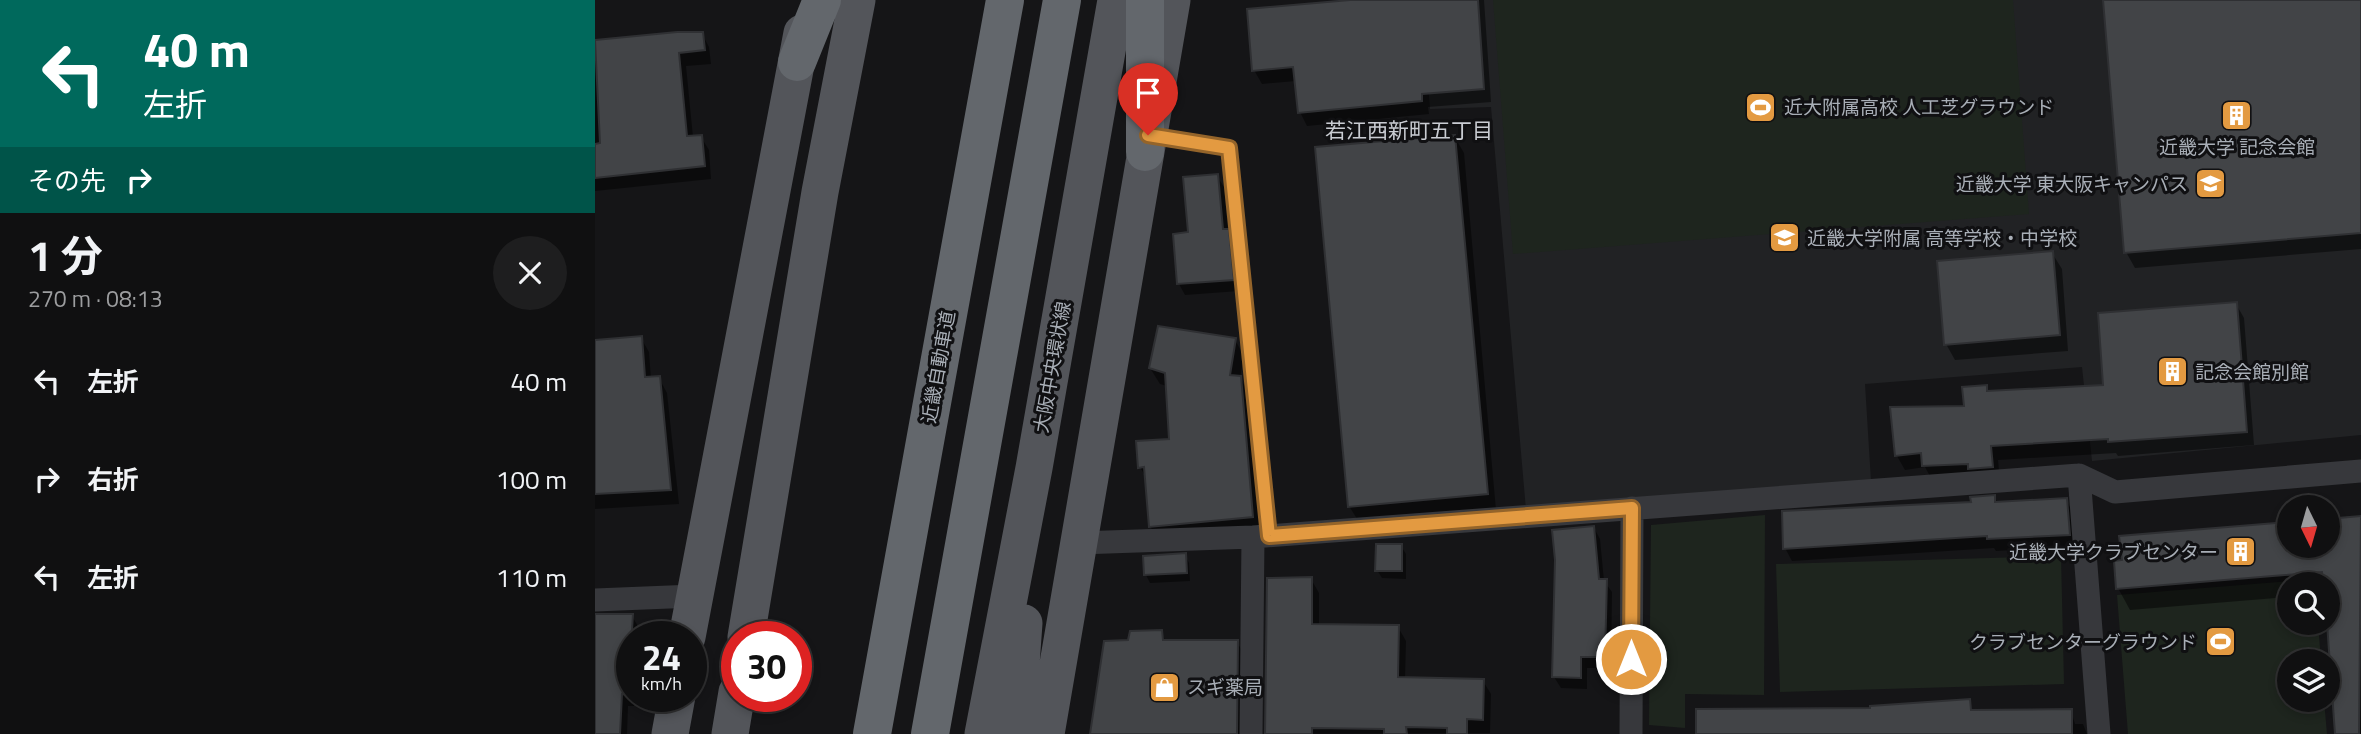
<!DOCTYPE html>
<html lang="ja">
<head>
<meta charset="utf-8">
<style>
  :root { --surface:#101011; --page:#1e1e1f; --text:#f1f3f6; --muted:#9c9d9f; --line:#303031 }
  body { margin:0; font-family:"Titillium Web","Noto Sans JP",sans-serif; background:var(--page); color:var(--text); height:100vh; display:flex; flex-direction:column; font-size:26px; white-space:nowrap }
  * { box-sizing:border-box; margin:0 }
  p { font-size:23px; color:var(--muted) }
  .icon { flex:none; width:38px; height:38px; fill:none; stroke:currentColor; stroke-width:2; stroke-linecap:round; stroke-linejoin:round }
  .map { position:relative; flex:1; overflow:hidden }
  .side { display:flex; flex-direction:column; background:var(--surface); width:595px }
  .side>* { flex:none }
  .guide { background:#00695c; color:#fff; overflow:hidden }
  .needle { width:46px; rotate:175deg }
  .buttons { position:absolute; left:1682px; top:495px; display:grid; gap:14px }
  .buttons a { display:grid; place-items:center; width:63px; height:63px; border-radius:50%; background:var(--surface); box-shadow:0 4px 10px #0003,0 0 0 2px var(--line); font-size:35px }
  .speed { position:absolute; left:21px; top:621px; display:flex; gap:14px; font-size:35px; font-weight:700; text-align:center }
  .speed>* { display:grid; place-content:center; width:91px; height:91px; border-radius:50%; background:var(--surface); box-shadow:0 4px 10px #0003,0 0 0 2px var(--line); line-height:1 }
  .speed small { font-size:18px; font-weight:400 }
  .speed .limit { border:10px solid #d22; background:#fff; color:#111 }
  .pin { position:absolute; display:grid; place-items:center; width:60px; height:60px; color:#fff; margin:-72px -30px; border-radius:50% 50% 50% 0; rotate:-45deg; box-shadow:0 0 7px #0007 }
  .pin .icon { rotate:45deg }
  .me { position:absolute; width:77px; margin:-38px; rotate:0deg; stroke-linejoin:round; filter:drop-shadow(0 0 5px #0008) }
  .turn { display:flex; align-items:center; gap:24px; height:147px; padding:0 28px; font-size:32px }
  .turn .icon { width:91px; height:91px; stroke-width:2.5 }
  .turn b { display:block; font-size:49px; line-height:60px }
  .then { display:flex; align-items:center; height:66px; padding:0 28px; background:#0003; gap:14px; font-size:26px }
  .round { display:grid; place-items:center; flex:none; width:74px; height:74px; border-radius:37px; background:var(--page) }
  .head { display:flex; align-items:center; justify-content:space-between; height:119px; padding:0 28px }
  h1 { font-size:42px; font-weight:700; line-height:52px }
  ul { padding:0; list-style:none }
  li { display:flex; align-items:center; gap:21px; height:98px; padding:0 28px }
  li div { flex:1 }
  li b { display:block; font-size:26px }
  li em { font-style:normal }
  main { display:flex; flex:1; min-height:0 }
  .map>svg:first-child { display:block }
  .built { fill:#212224 }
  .green { fill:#1e251e }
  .shadow { fill:#0007 }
  .building { fill:#424447; stroke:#2f3033; stroke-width:2 }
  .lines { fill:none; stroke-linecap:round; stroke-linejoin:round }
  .service { stroke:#37383c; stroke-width:12 }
  .minor { stroke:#37383c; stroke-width:23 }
  .primary { stroke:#53555a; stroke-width:37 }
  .motorway { stroke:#63676c; stroke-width:38 }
  .route-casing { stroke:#94642a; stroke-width:18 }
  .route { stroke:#e39a41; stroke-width:12 }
  .labels { text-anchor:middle; stroke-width:6; stroke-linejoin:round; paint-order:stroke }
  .poi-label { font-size:19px; fill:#a8aeb6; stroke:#101012; text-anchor:start }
  .street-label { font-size:19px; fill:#a8aeb6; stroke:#101012 }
  .neighbourhood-label { font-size:21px; fill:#c9ccd2; stroke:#101012 }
</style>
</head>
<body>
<main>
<section class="side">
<div class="guide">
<div class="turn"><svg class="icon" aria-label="left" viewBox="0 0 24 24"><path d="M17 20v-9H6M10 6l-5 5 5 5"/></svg><div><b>40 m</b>左折</div></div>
<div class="then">その先<svg class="icon" aria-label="right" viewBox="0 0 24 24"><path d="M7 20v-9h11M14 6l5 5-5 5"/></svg></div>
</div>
<div class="head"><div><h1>1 分</h1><p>270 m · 08:13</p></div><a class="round"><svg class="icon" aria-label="close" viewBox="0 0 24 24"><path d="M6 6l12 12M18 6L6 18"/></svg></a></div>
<ul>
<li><svg class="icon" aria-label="left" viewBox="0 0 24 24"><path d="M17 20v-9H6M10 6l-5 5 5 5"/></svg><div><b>左折</b></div><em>40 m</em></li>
<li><svg class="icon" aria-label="right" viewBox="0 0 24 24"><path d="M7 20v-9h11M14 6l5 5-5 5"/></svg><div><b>右折</b></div><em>100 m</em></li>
<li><svg class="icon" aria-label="left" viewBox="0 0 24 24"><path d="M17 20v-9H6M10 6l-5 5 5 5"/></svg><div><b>左折</b></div><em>110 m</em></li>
</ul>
</section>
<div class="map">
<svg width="1766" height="734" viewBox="0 0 1766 734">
  <rect width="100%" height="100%" fill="#151517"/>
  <path class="built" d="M 826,0 L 1766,0 L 1766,435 L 1497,461 L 1487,367 L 1270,384 L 1276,481 L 931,510 L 896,107 L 835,109 Z"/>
  <path class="green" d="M 898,0 L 1418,0 L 1434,214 L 918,254 Z
    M 1170,515 L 1169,695 L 1090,694 L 1090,728 L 1054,725 L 1056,525 Z
    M 1466,556 L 1469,684 L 1185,692 L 1181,564 Z
    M 1720,579 L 1720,584 L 1694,584 L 1694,623 L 1723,623 L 1726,661 L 1694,662 L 1694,700 L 1729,700 L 1732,734 L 1533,734 L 1522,595 Z"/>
  <path class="shadow" d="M 775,0 L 889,0 L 896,102 L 833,107 L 834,114 L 712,126 L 705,112 L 701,81 L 667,84 L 659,70 Z
    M 1510,0 L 1766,0 L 1766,249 L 1540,268 L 1531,252 Z
    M 107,34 L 114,47 L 116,64 L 91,66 L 98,137 L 106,137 L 114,150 L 116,179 L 0,191 L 0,42 Z
    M 859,136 L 869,153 L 901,510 L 764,522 L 754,506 Z
    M 622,176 L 629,187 L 633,231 L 639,242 L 644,291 L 590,295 L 584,284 L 595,234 Z
    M 1457,253 L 1467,269 L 1473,351 L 1360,360 L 1351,344 Z
    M 1641,304 L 1649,318 L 1659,445 L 1523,456 L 1521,453 L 1403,460 L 1405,481 L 1337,480 L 1330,467 L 1310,470 L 1302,456 L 1371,407 L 1391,387 L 1394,393 L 1510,386 Z
    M 46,338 L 54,352 L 56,379 L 64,378 L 72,393 L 84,504 L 0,509 L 0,341 Z
    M 640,340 L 649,356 L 645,378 L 655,394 L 667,533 L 565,542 L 555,526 L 552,479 L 545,467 L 575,441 L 572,386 L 565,384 L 555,368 Z
    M 1399,497 L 1403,503 L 1471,500 L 1478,512 L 1481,547 L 1401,551 L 1399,548 L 1197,561 L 1190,548 Z
    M 1766,518 L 1766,734 L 1742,734 L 1732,584 L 1694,584 L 1694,597 L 1535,610 L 1523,588 L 1694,524 L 1694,546 L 1732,546 L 1732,520 Z
    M 999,528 L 1005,539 L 1009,581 L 1017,592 L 1016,668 L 992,668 L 992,689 L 966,688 L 959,677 Z
    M 806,546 L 811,554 L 811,579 L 787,578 L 782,570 Z
    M 590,555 L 594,563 L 595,581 L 555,583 L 551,575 L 550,558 Z
    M 716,579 L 724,593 L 724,626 L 803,627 L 811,641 L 810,679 L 888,681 L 896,694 L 895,733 L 672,734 Z
    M 0,613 L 37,616 L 44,628 L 44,637 L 37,637 L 37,696 L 40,696 L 39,706 L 33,706 L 32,734 L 0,734 Z
    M 566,632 L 571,642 L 642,642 L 650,656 L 649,734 L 496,734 L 534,642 Z
    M 1374,701 L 1378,712 L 1476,711 L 1480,724 L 1488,724 L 1492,734 L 1103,734 L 1277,710 Z"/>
  <path class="building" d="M 755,0 L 883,0 L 889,89 L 827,94 L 827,101 L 703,113 L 698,67 L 657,71 L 652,9 Z
    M 1508,0 L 1766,0 L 1766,233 L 1529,253 Z
    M 82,32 L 108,32 L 110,50 L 84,53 L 92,136 L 107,135 L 110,166 L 0,178 L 0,144 L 5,143 L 0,40 Z
    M 860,135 L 893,494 L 753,507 L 720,147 Z
    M 623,174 L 628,229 L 634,229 L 639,280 L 582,284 L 578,234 L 593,232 L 588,177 Z
    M 1458,251 L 1465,335 L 1349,345 L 1342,261 Z
    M 1642,302 L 1652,432 L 1513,442 L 1513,439 L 1396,446 L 1398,467 L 1373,469 L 1373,464 L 1327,466 L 1326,453 L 1300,456 L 1295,407 L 1369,406 L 1367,387 L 1392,385 L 1392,391 L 1508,385 L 1503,313 Z
    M 563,326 L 641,338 L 635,375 L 646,376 L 658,517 L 554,527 L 549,467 L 543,468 L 541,441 L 574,439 L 570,373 L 554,368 Z
    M 47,336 L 50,377 L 65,376 L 76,490 L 0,494 L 0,340 Z
    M 1400,495 L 1400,502 L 1472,498 L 1475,535 L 1392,539 L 1392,536 L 1188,549 L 1187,511 L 1376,502 L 1375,497 Z
    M 1766,516 L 1764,734 L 1740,734 L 1732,623 L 1732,584 L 1728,584 L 1727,572 L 1521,589 L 1519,561 L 1527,560 L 1524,536 L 1694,522 L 1694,546 L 1732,546 L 1732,519 Z
    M 999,526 L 1004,579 L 1012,579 L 1010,657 L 986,657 L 986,678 L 957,677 L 960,560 L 957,530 Z
    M 781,544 L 807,544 L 807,571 L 780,571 Z
    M 591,553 L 592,573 L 549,575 L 548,556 Z
    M 717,577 L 717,624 L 804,625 L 803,677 L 889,679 L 888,720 L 872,719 L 872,734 L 852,734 L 852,728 L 811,727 L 812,734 L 789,734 L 789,729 L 717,728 L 717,734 L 670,734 L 672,578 Z
    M 0,614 L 38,614 L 33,695 L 27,694 L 25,734 L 0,734 Z
    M 567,630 L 568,640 L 643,640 L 642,734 L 495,734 L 509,641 L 533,640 L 535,631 Z
    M 1375,699 L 1376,710 L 1477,709 L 1477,734 L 1101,734 L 1101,709 L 1275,708 L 1275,706 Z"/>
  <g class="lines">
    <path class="service" d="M 556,136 L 634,148 L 674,536"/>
    <path class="minor" d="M 1484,475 L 1504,734
      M 484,543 L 658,537 L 1484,475 L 1520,492 L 1766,471
      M 0,600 L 99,596
      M 656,734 L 658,537
      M 1036,734 L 1037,508"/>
    <path class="primary" d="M 92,637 L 207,33
      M 151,637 L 225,192 L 262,0
      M 75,734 L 82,696
      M 135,734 L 142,692
      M 388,734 L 439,468 L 521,0
      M 421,734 L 429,623
      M 451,734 L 577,0"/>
    <path class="motorway" d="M 202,62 L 227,0
      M 550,152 L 550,0
      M 277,734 L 410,0
      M 335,734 L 467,0"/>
  </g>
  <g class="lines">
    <defs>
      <path id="route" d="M 553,135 L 634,148 L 674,536 L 1037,508 L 1036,659"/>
    </defs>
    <use href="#route" class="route-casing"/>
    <use href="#route" class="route"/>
  </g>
  <defs>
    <symbol id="stadium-square" viewBox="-11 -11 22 22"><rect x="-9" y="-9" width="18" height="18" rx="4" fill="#e39a41" stroke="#101012"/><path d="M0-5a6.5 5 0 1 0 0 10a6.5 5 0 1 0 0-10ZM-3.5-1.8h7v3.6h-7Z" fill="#fff"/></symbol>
    <symbol id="building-square" viewBox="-11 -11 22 22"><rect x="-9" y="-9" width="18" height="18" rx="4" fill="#e39a41" stroke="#101012"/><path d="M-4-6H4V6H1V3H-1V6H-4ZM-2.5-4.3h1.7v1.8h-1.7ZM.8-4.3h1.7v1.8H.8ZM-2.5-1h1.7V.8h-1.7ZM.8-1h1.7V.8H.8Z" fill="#fff"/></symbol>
    <symbol id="university-square" viewBox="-11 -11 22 22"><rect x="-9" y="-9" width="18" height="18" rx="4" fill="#e39a41" stroke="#101012"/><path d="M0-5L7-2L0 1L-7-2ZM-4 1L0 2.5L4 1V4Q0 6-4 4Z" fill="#fff"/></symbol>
    <symbol id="school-square" viewBox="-11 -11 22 22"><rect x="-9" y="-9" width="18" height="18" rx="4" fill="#e39a41" stroke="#101012"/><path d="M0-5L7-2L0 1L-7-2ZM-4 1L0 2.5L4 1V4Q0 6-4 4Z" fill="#fff"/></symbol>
    <symbol id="shop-square" viewBox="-11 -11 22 22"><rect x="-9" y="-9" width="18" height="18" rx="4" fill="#e39a41" stroke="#101012"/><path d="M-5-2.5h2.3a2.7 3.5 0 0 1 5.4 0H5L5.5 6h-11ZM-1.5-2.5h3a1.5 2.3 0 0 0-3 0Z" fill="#fff"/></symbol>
  </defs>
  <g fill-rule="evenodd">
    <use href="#stadium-square" x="1148" y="90" width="35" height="35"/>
    <use href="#building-square" x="1624" y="98" width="35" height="35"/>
    <use href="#university-square" x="1598" y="166" width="35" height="35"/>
    <use href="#school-square" x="1172" y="220" width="35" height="35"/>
    <use href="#building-square" x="1560" y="354" width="35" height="35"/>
    <use href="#building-square" x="1628" y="534" width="35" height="35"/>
    <use href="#stadium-square" x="1608" y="624" width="35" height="35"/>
    <use href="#shop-square" x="552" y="670" width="35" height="35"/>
  </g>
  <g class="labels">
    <g class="poi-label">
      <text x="1189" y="114">近大附属高校 人工芝グラウンド</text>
      <text x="1642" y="154" text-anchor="middle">近畿大学 記念会館</text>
      <text x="1593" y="191" text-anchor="end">近畿大学 東大阪キャンパス</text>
      <text x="1212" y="245">近畿大学附属 高等学校・中学校</text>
      <text x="1600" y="379">記念会館別館</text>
      <text x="1623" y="559" text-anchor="end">近畿大学クラブセンター</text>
      <text x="1602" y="649" text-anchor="end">クラブセンターグラウンド</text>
      <text x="592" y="694">スギ薬局</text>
    </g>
    <g class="street-label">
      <text transform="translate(343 367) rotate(-80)" y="7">近畿自動車道</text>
      <text transform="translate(457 367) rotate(-80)" y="7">大阪中央環状線</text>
    </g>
    <g class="neighbourhood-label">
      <text x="814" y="138">若江西新町五丁目</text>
    </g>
  </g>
</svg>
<div class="buttons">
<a><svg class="needle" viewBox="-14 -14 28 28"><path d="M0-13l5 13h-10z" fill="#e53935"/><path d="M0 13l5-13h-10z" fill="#9c9d9f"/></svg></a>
<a><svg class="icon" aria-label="search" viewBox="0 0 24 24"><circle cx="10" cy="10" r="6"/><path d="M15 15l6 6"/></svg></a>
<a><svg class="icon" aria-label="layers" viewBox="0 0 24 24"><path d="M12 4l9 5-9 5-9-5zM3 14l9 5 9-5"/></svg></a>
</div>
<div class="speed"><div>24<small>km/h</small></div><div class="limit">30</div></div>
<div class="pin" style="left:553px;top:135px;background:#d93025"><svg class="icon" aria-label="arrive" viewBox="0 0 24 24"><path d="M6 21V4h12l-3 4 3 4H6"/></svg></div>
<svg class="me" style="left:1036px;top:659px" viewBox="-20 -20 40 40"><circle r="17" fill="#e39a41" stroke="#fff" stroke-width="3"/><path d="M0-11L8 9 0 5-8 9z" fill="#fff"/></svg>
</div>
</main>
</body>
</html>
